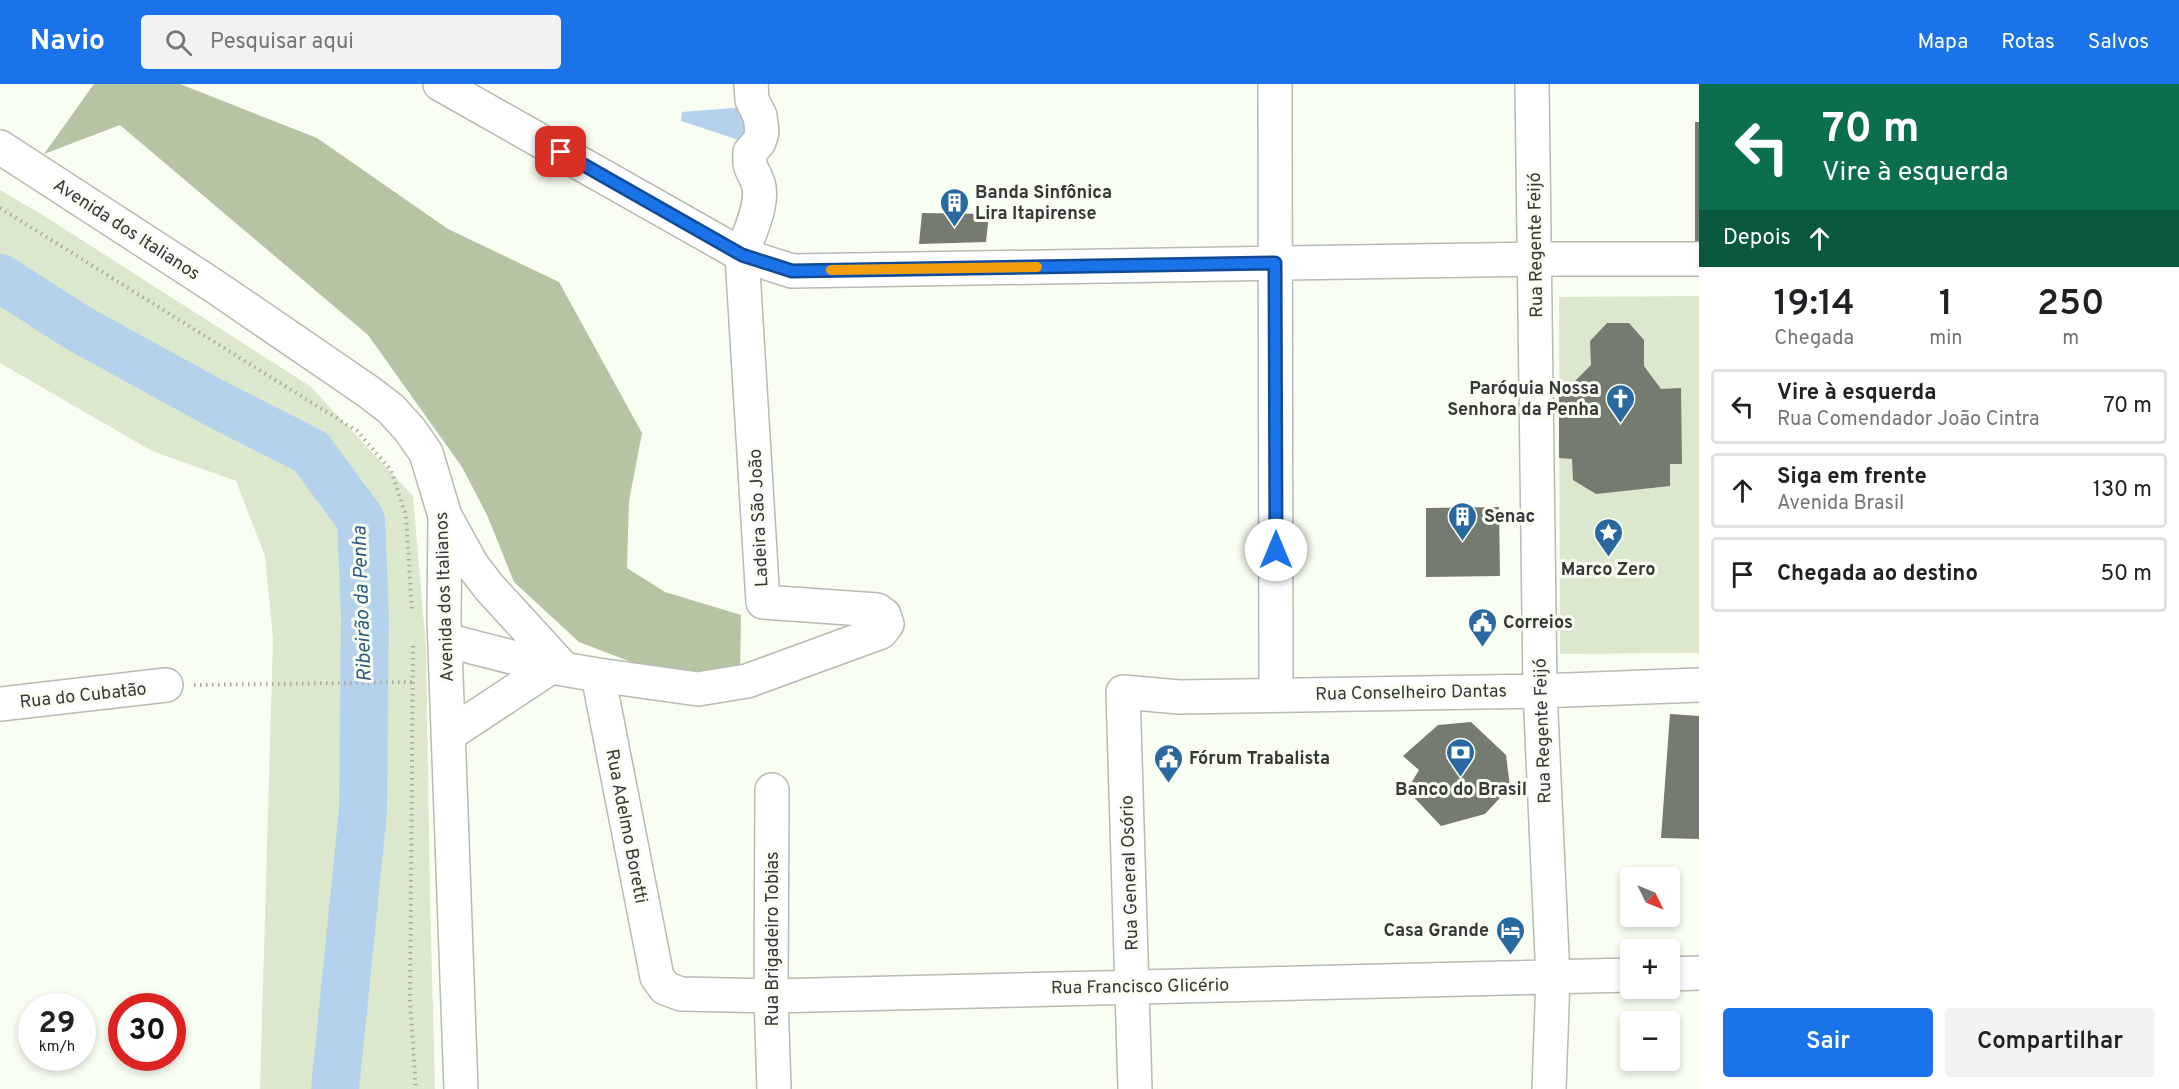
<!DOCTYPE html>
<html lang="pt">
<head>
<meta charset="utf-8">
<style>
  :root { --surface:#fff; --page:#f2f2f2; --text:#202124; --muted:#757577; --line:#e0e0e0; --accent:#1a73e8 }
  body { margin:0; font-family:Overpass,sans-serif; background:var(--page); color:var(--text); height:100vh; display:flex; flex-direction:column; font-size:22px; white-space:nowrap }
  * { box-sizing:border-box; margin:0 }
  p { font-size:20px; color:var(--muted) }
  .icon { flex:none; width:33px; height:33px; fill:none; stroke:currentColor; stroke-width:2; stroke-linecap:round; stroke-linejoin:round }
  .map { position:relative; flex:1; overflow:hidden }
  .side { display:flex; flex-direction:column; background:var(--surface); width:480px }
  .side>* { flex:none }
  .banner { background:#0b6e4f; color:#fff; overflow:hidden }
  .needle { width:39px; rotate:133deg }
  .fabs { position:absolute; left:1620px; top:783px; display:grid; gap:12px }
  .fabs a { display:grid; place-items:center; width:60px; height:60px; border-radius:6px; background:var(--surface); box-shadow:0 3px 9px #0003; font-size:30px }
  .speed { position:absolute; left:18px; top:909px; display:flex; gap:12px; font-size:30px; font-weight:700; text-align:center }
  .speed>* { display:grid; place-content:center; width:78px; height:78px; border-radius:50%; background:var(--surface); box-shadow:0 3px 9px #0003; line-height:1 }
  .speed small { font-size:15px; font-weight:400 }
  .speed .limit { border:9px solid #d22; background:#fff; color:#111 }
  .pin { position:absolute; display:grid; place-items:center; width:51px; height:51px; color:#fff; margin:-26px; border-radius:12px; box-shadow:0 3px 9px #0006 }
  .me { position:absolute; width:66px; margin:-33px; rotate:0deg; stroke-linejoin:round; filter:drop-shadow(0 0 4px #0008) }
  .turn { display:flex; align-items:center; gap:21px; height:126px; padding:0 24px; font-size:27px }
  .turn .icon { width:78px; height:78px; stroke-width:2.5 }
  .turn b { display:block; font-size:42px; line-height:51px }
  .then { display:flex; align-items:center; height:57px; padding:0 24px; background:#0003; gap:12px; font-size:22px }
  .eta { display:flex; justify-content:space-evenly; align-items:center; height:102px; text-align:center }
  .eta b { font-size:36px; font-weight:600; line-height:42px }
  .button { display:flex; gap:12px; margin-top:auto; padding:12px 24px }
  .button a { flex:1; height:69px; border-radius:6px; background:var(--accent); color:#fff; font-size:24px; font-weight:600; line-height:69px; text-align:center }
  .button a+a { background:var(--page); color:var(--text) }
  ul { padding:0; list-style:none }
  li { display:flex; align-items:center; gap:18px; height:75px; margin:0 12px 9px; padding:0 12px; border:3px solid var(--line); border-radius:6px }
  li div { flex:1 }
  li b { display:block; font-size:22px }
  li em { font-style:normal }
  header { display:flex; align-items:center; gap:36px; box-sizing:border-box; height:84px; padding:0 30px; background:var(--accent); color:#fff }
  header strong { font-size:28px }
  nav { display:flex; gap:33px; margin-inline-start:auto; font-size:21px }
  .search { width:420px; height:54px; background:var(--page); display:flex; align-items:center; gap:15px; box-sizing:border-box; padding:0 21px; border-radius:6px; color:var(--muted); font-size:22px }
  main { display:flex; flex:1; min-height:0 }
  .map>svg:first-child { display:block }
  .green { fill:#dce8cd }
  .forest { fill:#b5c4a3 }
  .water { fill:#b5d2ed }
  .lines { fill:none; stroke-linecap:round; stroke-linejoin:round }
  .river { stroke:#b5d2ed; stroke-width:48 }
  .building { fill:#767b71 }
  .minor-casing { stroke:#b7bbb1; stroke-width:36 }
  .major-casing { stroke:#b7bbb1; stroke-width:36 }
  .path { stroke:#a7aba3; stroke-width:4; stroke-dasharray:1.5 4.5; stroke-linecap:butt }
  .minor { stroke:#fff; stroke-width:33 }
  .major { stroke:#fff; stroke-width:33 }
  .route-casing { stroke:#114b97; stroke-width:15 }
  .route { stroke:#1a73e8; stroke-width:10 }
  .slow { stroke:#f59e0b; stroke-width:10 }
  .labels { text-anchor:middle; stroke-width:6; stroke-linejoin:round; paint-order:stroke }
  .poi-label { font-size:18px; font-weight:bold; fill:#363834; stroke:#f9fef3; text-anchor:start }
  .street-label { font-size:18px; fill:#363834; stroke:#f9fef3 }
  .water-label { font-size:20px; font-style:italic; fill:#305b81; stroke:#f9fef3 }
</style>
</head>
<body>
<header>
<strong>Navio</strong>
<div class="search"><svg class="icon" aria-label="search" viewBox="0 0 24 24"><circle cx="10" cy="10" r="6"/><path d="M15 15l6 6"/></svg>Pesquisar aqui</div>
<nav><a>Mapa</a><a>Rotas</a><a>Salvos</a></nav>
</header>
<main>
<div class="map">
<svg width="1699" height="1005" viewBox="0 0 1699 1005">
  <rect width="100%" height="100%" fill="#f9fef3"/>
  <path class="green" d="M 0,106 L 41,130 L 310,302 L 413,412 L 426,563 L 430,810 L 435,1005 L 260,1005 L 273,555 L 265,472 L 236,397 L 152,367 L 0,279 Z
    M 1699,212 L 1699,569 L 1560,570 L 1559,213 Z"/>
  <path class="forest" d="M 94,0 L 180,0 L 317,54 L 448,145 L 559,198 L 642,349 L 629,417 L 627,484 L 665,508 L 741,531 L 740,592 L 710,601 L 647,584 L 579,558 L 514,498 L 487,431 L 462,383 L 368,251 L 120,41 L 44,70 Z"/>
  <path class="water" d="M 746,23 L 745,58 L 681,37 L 682,28 Z"/>
  <g class="lines">
    <path class="river" d="M 0,194 L 78,244 L 209,316 L 311,368 L 361,436 L 365,533 L 363,727 L 335,1005"/>
  </g>
  <path class="building" d="M 1695,38 L 1699,38 L 1699,162 L 1695,163 Z
    M 922,129 L 989,130 L 986,158 L 919,160 Z
    M 1607,239 L 1629,239 L 1644,256 L 1644,282 L 1661,305 L 1681,304 L 1682,380 L 1670,380 L 1670,402 L 1596,410 L 1573,396 L 1572,375 L 1559,374 L 1559,306 L 1566,306 L 1591,281 L 1590,257 Z
    M 1499,423 L 1500,492 L 1426,493 L 1426,424 Z
    M 1670,630 L 1699,632 L 1699,755 L 1661,754 Z
    M 1471,638 L 1506,671 L 1510,703 L 1485,730 L 1441,742 L 1407,706 L 1419,686 L 1403,672 L 1438,641 Z"/>
  <g class="lines">
    <defs>
      <path id="minor" d="M 440,0 L 742,171 L 792,187 L 1536,175 L 1699,175
        M 1275,0 L 1276,610
        M 1532,0 L 1540,607 L 1553,894 L 1549,1005
        M 445,556 L 551,583 L 598,591 L 698,605 L 747,597 L 881,548 L 887,540 L 884,531 L 877,526 L 763,518 L 742,171 C 748,151 765,119 758,99 C 752,83 749,87 750,68 L 759,58 L 762,48 L 760,32 L 752,16 L 751,0
        M 598,591 L 657,893 L 665,904 L 681,910 L 771,912 L 1630,891
        M 0,620 L 166,601
        M 772,706 L 771,912 L 774,1005
        M 1670,890 L 1699,889
        M 1135,1005 L 1123,608 L 1179,613 L 1540,607 L 1699,601"/>
      <path id="major" d="M 0,63 L 214,202 L 369,308 L 391,325 L 410,346 L 426,369 L 445,432 L 444,535 L 461,1005
        M 445,432 L 472,481 L 489,503 L 563,584
        M 448,651 L 551,583"/>
    </defs>
    <use href="#minor" class="minor-casing"/>
    <use href="#major" class="major-casing"/>
    <path class="path" d="M 0,124 L 357,347 L 391,386 L 406,432 L 412,527
      M 413,562 L 410,917 L 416,1005
      M 194,601 L 414,598"/>
    <use href="#minor" class="minor"/>
    <use href="#major" class="major"/>
  </g>
  <g class="lines">
    <defs>
      <path id="route" d="M 561,68 L 742,171 L 792,187 L 1275,179 L 1276,466"/>
    </defs>
    <use href="#route" class="route-casing"/>
    <use href="#route" class="route"/>
    <path class="slow" d="M 831,186 L 1037,183"/>
  </g>
  <defs>
    <symbol id="building-pin" viewBox="-11 -11 22 30"><path d="M0 17L-7.5 6A9.5 9.5 0 1 1 7.5 6Z" fill="#29699f" stroke="#f9fef3"/><path d="M-4-6H4V6H1V3H-1V6H-4ZM-2.5-4.3h1.7v1.8h-1.7ZM.8-4.3h1.7v1.8H.8ZM-2.5-1h1.7V.8h-1.7ZM.8-1h1.7V.8H.8Z" fill="#fff"/></symbol>
    <symbol id="church-pin" viewBox="-11 -11 22 30"><path d="M0 17L-7.5 6A9.5 9.5 0 1 1 7.5 6Z" fill="#29699f" stroke="#f9fef3"/><path d="M-1.2-6h2.4v3.5h3.3v2.4h-3.3V6h-2.4V-.1h-3.3v-2.4h3.3Z" fill="#fff"/></symbol>
    <symbol id="sight-pin" viewBox="-11 -11 22 30"><path d="M0 17L-7.5 6A9.5 9.5 0 1 1 7.5 6Z" fill="#29699f" stroke="#f9fef3"/><path d="M0-6L1.8-2.2L6-1.7L2.9 1.2L3.7 5.4L0 3.3L-3.7 5.4L-2.9 1.2L-6-1.7L-1.8-2.2Z" fill="#fff"/></symbol>
    <symbol id="civic-pin" viewBox="-11 -11 22 30"><path d="M0 17L-7.5 6A9.5 9.5 0 1 1 7.5 6Z" fill="#29699f" stroke="#f9fef3"/><path d="M-.6-6.5H3V-4.5H.6V-3L4-1V1h2V6H-6V1h2V-1L-.6-3ZM-1.2 2.5V6h2.4V2.5Z" fill="#fff"/></symbol>
    <symbol id="bank-pin" viewBox="-11 -11 22 30"><path d="M0 17L-7.5 6A9.5 9.5 0 1 1 7.5 6Z" fill="#29699f" stroke="#f9fef3"/><path d="M-6-4H6V4H-6ZM0-2.3a2.3 2.3 0 1 0 0 4.6a2.3 2.3 0 1 0 0-4.6Z" fill="#fff"/></symbol>
    <symbol id="hotel-pin" viewBox="-11 -11 22 30"><path d="M0 17L-7.5 6A9.5 9.5 0 1 1 7.5 6Z" fill="#29699f" stroke="#f9fef3"/><path d="M-6-4.5h1.5V1H6V5H4.5V3h-9V5H-6ZM-4 0a1.8 1.8 0 1 1 3.6 0ZM.5 0V-2.5h3Q6-2.5 6 0Z" fill="#fff"/></symbol>
  </defs>
  <g fill-rule="evenodd">
    <use href="#building-pin" x="938" y="102" width="33" height="45"/>
    <use href="#church-pin" x="1604" y="298" width="33" height="45"/>
    <use href="#building-pin" x="1446" y="416" width="33" height="45"/>
    <use href="#sight-pin" x="1592" y="432" width="33" height="45"/>
    <use href="#civic-pin" x="1466" y="522" width="33" height="45"/>
    <use href="#bank-pin" x="1444" y="652" width="33" height="45"/>
    <use href="#civic-pin" x="1152" y="658" width="33" height="45"/>
    <use href="#hotel-pin" x="1494" y="830" width="33" height="45"/>
  </g>
  <g class="labels">
    <g class="poi-label">
      <text x="975" y="114">Banda Sinfônica<tspan x="975" dy="21">Lira Itapirense</tspan></text>
      <text x="1599" y="310" text-anchor="end">Paróquia Nossa<tspan x="1599" dy="21">Senhora da Penha</tspan></text>
      <text x="1484" y="438">Senac</text>
      <text x="1608" y="491" text-anchor="middle">Marco Zero</text>
      <text x="1503" y="544">Correios</text>
      <text x="1189" y="680">Fórum Trabalista</text>
      <text x="1461" y="711" text-anchor="middle">Banco do Brasil</text>
      <text x="1489" y="852" text-anchor="end">Casa Grande</text>
    </g>
    <g class="street-label">
      <text transform="translate(127 145) rotate(33)" y="6">Avenida dos Italianos</text>
      <text transform="translate(1535 161) rotate(-91)" y="6">Rua Regente Feijó</text>
      <text transform="translate(758 434) rotate(-93)" y="6">Ladeira São João</text>
      <text transform="translate(444 513) rotate(-92)" y="6">Avenida dos Italianos</text>
      <text transform="translate(1411 608) rotate(-1)" y="6">Rua Conselheiro Dantas</text>
      <text transform="translate(83 611) rotate(-6)" y="6">Rua do Cubatão</text>
      <text transform="translate(1542 647) rotate(-92)" y="6">Rua Regente Feijó</text>
      <text transform="translate(627 742) rotate(79)" y="6">Rua Adelmo Boretti</text>
      <text transform="translate(1129 789) rotate(-92)" y="6">Rua General Osório</text>
      <text transform="translate(772 855) rotate(-90)" y="6">Rua Brigadeiro Tobias</text>
      <text transform="translate(1140 902) rotate(-1)" y="6">Rua Francisco Glicério</text>
    </g>
    <g class="water-label">
      <text transform="translate(361 520) rotate(-92)" y="7">Ribeirão da Penha</text>
    </g>
  </g>
</svg>
<div class="fabs">
<a><svg class="needle" viewBox="-14 -14 28 28"><path d="M0-13l5 13h-10z" fill="#e53935"/><path d="M0 13l5-13h-10z" fill="#757577"/></svg></a>
<a>+</a>
<a>−</a>
</div>
<div class="speed"><div>29<small>km/h</small></div><div class="limit">30</div></div>
<div class="pin" style="left:561px;top:68px;background:#d93025"><svg class="icon" aria-label="arrive" viewBox="0 0 24 24"><path d="M6 21V4h12l-3 4 3 4H6"/></svg></div>
<svg class="me" style="left:1276px;top:466px" viewBox="-20 -20 40 40"><circle r="19" fill="#fff"/><path d="M0-13L10 11 0 6-10 11z" fill="#1a73e8"/></svg>
</div>
<section class="side">
<div class="banner">
<div class="turn"><svg class="icon" aria-label="left" viewBox="0 0 24 24"><path d="M17 20v-9H6M10 6l-5 5 5 5"/></svg><div><b>70 m</b>Vire à esquerda</div></div>
<div class="then">Depois<svg class="icon" aria-label="ahead" viewBox="0 0 24 24"><path d="M12 20V5M6 11l6-6 6 6"/></svg></div>
</div>
<div class="eta">
<div><b>19:14</b><p>Chegada</p></div>
<div><b>1</b><p>min</p></div>
<div><b>250</b><p>m</p></div>
</div>
<ul>
<li><svg class="icon" aria-label="left" viewBox="0 0 24 24"><path d="M17 20v-9H6M10 6l-5 5 5 5"/></svg><div><b>Vire à esquerda</b><p>Rua Comendador João Cintra</p></div><em>70 m</em></li>
<li><svg class="icon" aria-label="ahead" viewBox="0 0 24 24"><path d="M12 20V5M6 11l6-6 6 6"/></svg><div><b>Siga em frente</b><p>Avenida Brasil</p></div><em>130 m</em></li>
<li><svg class="icon" aria-label="arrive" viewBox="0 0 24 24"><path d="M6 21V4h12l-3 4 3 4H6"/></svg><div><b>Chegada ao destino</b></div><em>50 m</em></li>
</ul>
<div class="button"><a>Sair</a><a>Compartilhar</a></div>
</section>
</main>
</body>
</html>
